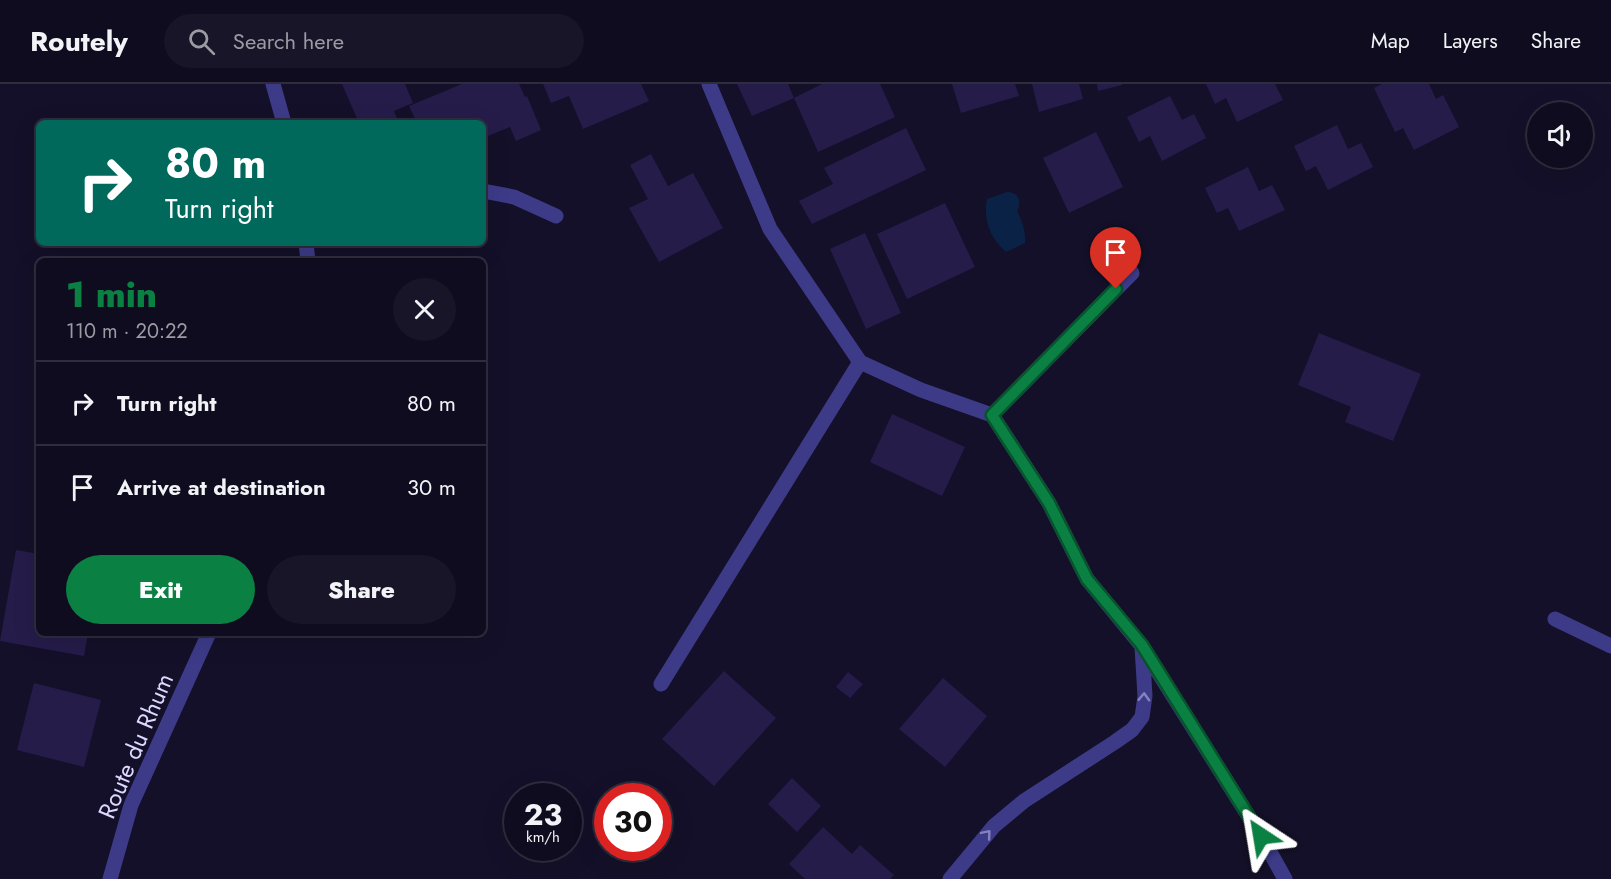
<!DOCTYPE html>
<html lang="en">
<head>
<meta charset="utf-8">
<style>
  :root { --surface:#0f0c1f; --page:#181528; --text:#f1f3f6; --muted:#9b9ba4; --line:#2f2c3d; --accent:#0b8043 }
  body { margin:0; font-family:Jost,sans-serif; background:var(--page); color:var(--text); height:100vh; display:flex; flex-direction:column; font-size:22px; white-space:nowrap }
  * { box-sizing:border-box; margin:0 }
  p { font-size:20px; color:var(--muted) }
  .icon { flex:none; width:33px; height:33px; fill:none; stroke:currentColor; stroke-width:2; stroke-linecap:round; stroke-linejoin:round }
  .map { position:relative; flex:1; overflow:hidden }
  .panel { position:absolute; left:36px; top:174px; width:450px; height:378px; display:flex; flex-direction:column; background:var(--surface); border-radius:9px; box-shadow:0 6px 24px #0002,0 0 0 2px var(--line) }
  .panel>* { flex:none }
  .banner { position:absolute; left:36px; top:36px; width:450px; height:126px; border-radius:9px; box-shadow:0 6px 24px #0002,0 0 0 2px var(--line); background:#00695c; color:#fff; overflow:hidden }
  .tools { position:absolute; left:1527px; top:18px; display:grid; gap:12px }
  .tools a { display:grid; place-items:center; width:66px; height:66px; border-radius:50%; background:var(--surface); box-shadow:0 6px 24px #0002,0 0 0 2px var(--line); font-size:30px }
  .speed { position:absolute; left:504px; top:699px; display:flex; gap:12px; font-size:30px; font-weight:700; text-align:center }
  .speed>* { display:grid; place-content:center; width:78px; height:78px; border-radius:50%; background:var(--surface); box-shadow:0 6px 24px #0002,0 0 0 2px var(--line); line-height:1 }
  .speed small { font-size:15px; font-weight:400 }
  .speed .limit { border:9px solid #d22; background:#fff; color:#111 }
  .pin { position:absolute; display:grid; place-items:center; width:51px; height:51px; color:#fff; margin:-62px -26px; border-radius:50% 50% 50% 0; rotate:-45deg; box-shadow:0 0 6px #0007 }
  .pin .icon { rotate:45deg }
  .me { position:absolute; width:66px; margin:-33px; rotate:327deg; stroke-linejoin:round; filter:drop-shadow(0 0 4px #0008) }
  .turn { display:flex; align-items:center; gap:21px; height:126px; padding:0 30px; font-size:27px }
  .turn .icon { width:78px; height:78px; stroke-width:2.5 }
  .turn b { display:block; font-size:42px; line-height:51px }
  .round { display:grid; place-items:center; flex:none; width:63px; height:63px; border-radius:32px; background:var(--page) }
  .headline { display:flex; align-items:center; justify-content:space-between; height:102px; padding:0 30px }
  h1 { font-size:36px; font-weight:800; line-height:45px; color:var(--accent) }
  .action { display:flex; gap:12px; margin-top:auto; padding:12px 30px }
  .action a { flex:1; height:69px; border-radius:36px; background:var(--accent); color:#fff; font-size:24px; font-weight:800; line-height:69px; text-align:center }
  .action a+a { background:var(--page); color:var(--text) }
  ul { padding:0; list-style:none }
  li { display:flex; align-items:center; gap:18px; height:84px; padding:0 30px; border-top:2px solid var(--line) }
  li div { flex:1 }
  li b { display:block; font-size:22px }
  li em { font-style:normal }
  header { display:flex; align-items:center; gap:36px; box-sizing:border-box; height:84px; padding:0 30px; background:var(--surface); border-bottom:2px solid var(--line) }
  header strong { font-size:28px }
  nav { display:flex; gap:33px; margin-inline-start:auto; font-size:21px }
  .search { width:420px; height:54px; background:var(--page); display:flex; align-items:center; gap:15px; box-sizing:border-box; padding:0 21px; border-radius:33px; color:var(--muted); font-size:22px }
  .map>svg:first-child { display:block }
  .water { fill:#0b2247 }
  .building { fill:#251c4a }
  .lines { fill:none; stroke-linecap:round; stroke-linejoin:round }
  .minor { stroke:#3d3b88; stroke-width:15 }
  .tertiary { stroke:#3d3b88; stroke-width:15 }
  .oneway { stroke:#8582be }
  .route-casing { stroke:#07532c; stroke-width:15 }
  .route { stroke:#0b8043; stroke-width:10 }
  .labels { text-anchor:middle; stroke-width:6; stroke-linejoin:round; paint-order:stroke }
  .street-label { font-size:24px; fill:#dcd8ff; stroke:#141029 }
</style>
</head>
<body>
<header>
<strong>Routely</strong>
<div class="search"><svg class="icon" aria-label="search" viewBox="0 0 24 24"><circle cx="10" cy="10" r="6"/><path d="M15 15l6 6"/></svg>Search here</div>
<nav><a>Map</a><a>Layers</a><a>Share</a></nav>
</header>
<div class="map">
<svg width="1611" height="795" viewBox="0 0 1611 795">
  <rect width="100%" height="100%" fill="#141029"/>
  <path class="water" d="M 1007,108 C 1019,108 1022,118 1017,127 C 1022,137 1026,147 1025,159 L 1006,168 C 990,154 983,136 987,115 Z"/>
  <path class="building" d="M 342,0 L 405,0 L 413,19 L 394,27 L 399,39 L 359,39 Z
    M 462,0 L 519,0 L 525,13 L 527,12 L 541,46 L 516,57 L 510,43 L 483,54 L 483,39 L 417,39 L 409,22 Z
    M 543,0 L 641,0 L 649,17 L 583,45 L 569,12 L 551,19 Z
    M 737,0 L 788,0 L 794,14 L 752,32 Z
    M 822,0 L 880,0 L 895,33 L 818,68 L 794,14 Z
    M 952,0 L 1015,0 L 1019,12 L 961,29 Z
    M 1032,0 L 1079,0 L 1083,15 L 1039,28 Z
    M 1097,0 L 1122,0 L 1122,1 L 1098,7 Z
    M 1206,0 L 1275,0 L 1283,16 L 1237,38 L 1226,14 L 1215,20 Z
    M 1382,0 L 1429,0 L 1436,15 L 1443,11 L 1459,43 L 1414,66 L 1403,44 L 1395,48 L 1374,4 Z
    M 1170,12 L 1182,36 L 1194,30 L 1206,54 L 1162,77 L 1150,52 L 1139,58 L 1127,33 Z
    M 1337,41 L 1348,65 L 1361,59 L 1373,83 L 1328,106 L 1316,82 L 1306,87 L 1294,62 Z
    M 906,44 L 926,86 L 812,140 L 799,117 L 833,100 L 824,84 Z
    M 1096,48 L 1123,103 L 1069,129 L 1043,74 Z
    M 651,70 L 668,102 L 693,89 L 723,144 L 659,178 L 629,124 L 648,115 L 630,81 Z
    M 1248,83 L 1259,107 L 1272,101 L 1285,126 L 1239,147 L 1228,124 L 1217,129 L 1205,104 Z
    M 945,119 L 975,183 L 907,215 L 877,150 Z
    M 865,149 L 901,229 L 866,245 L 830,165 Z
    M 1319,249 L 1421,290 L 1393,357 L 1345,338 L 1351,323 L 1298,301 Z
    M 892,330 L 965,363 L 942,412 L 870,378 Z
    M 16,466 L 39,470 L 39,549 L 88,549 L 84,572 L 0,557 Z
    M 724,587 L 776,634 L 714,702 L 662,655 Z
    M 848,588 L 863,600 L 850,614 L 836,603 Z
    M 943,594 L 987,632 L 945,683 L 899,645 Z
    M 34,599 L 101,616 L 84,683 L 17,666 Z
    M 792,694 L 821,722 L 797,748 L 768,720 Z
    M 823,743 L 852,770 L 860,761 L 894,791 L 890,795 L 805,795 L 789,780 Z"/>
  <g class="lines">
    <path class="minor" d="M 709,0 L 770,145 L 860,278 L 921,306 L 992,331 L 1049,419 L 1087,495 L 1141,561 L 1261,752 L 1285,795
      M 483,107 L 514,113 L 556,132
      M 992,331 L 1132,189
      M 1555,535 L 1611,562
      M 661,600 L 860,278
      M 950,795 L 994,742 L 1024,717 L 1115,658 L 1132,646 L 1142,633 L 1145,612 L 1142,563"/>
    <path class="tertiary" d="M 273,0 L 284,39
      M 306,159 L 308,177
      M 110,795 L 131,721 L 209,549"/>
  </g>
  <defs><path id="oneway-chevron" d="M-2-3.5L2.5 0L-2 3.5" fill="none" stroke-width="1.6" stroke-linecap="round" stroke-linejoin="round" transform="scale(1.5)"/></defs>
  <g class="oneway">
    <use href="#oneway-chevron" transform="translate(1144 613) rotate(-88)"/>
    <use href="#oneway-chevron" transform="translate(987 750) rotate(-50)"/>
  </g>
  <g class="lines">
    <defs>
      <path id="route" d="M 1116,205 L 992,331 L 1049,419 L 1087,495 L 1142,561 L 1261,752"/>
    </defs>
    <use href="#route" class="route-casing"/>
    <use href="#route" class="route"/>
  </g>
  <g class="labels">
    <g class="street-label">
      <text transform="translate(136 662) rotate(-67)" y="8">Route du Rhum</text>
    </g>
  </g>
</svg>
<div class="tools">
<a><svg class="icon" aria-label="sound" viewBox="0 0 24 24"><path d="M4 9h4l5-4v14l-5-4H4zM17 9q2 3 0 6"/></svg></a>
</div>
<div class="speed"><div>23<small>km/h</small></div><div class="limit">30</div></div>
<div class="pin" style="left:1116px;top:205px;background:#d93025"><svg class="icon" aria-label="arrive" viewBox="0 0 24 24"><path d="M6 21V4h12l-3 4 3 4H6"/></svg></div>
<svg class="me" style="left:1261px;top:752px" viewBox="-20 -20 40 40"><path d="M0-17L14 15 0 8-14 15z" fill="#0b8043" stroke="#fff" stroke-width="4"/></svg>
<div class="banner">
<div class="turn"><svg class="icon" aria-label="right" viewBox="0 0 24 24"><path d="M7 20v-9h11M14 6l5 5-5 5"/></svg><div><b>80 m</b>Turn right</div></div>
</div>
<section class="panel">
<div class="headline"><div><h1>1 min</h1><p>110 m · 20:22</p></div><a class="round"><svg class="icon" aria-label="close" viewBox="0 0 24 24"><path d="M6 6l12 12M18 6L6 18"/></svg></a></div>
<ul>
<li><svg class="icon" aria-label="right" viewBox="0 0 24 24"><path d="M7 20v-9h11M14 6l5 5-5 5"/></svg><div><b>Turn right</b></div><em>80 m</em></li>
<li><svg class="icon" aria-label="arrive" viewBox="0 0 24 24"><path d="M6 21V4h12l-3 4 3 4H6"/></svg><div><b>Arrive at destination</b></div><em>30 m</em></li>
</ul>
<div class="action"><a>Exit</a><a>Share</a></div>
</section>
</div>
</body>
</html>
